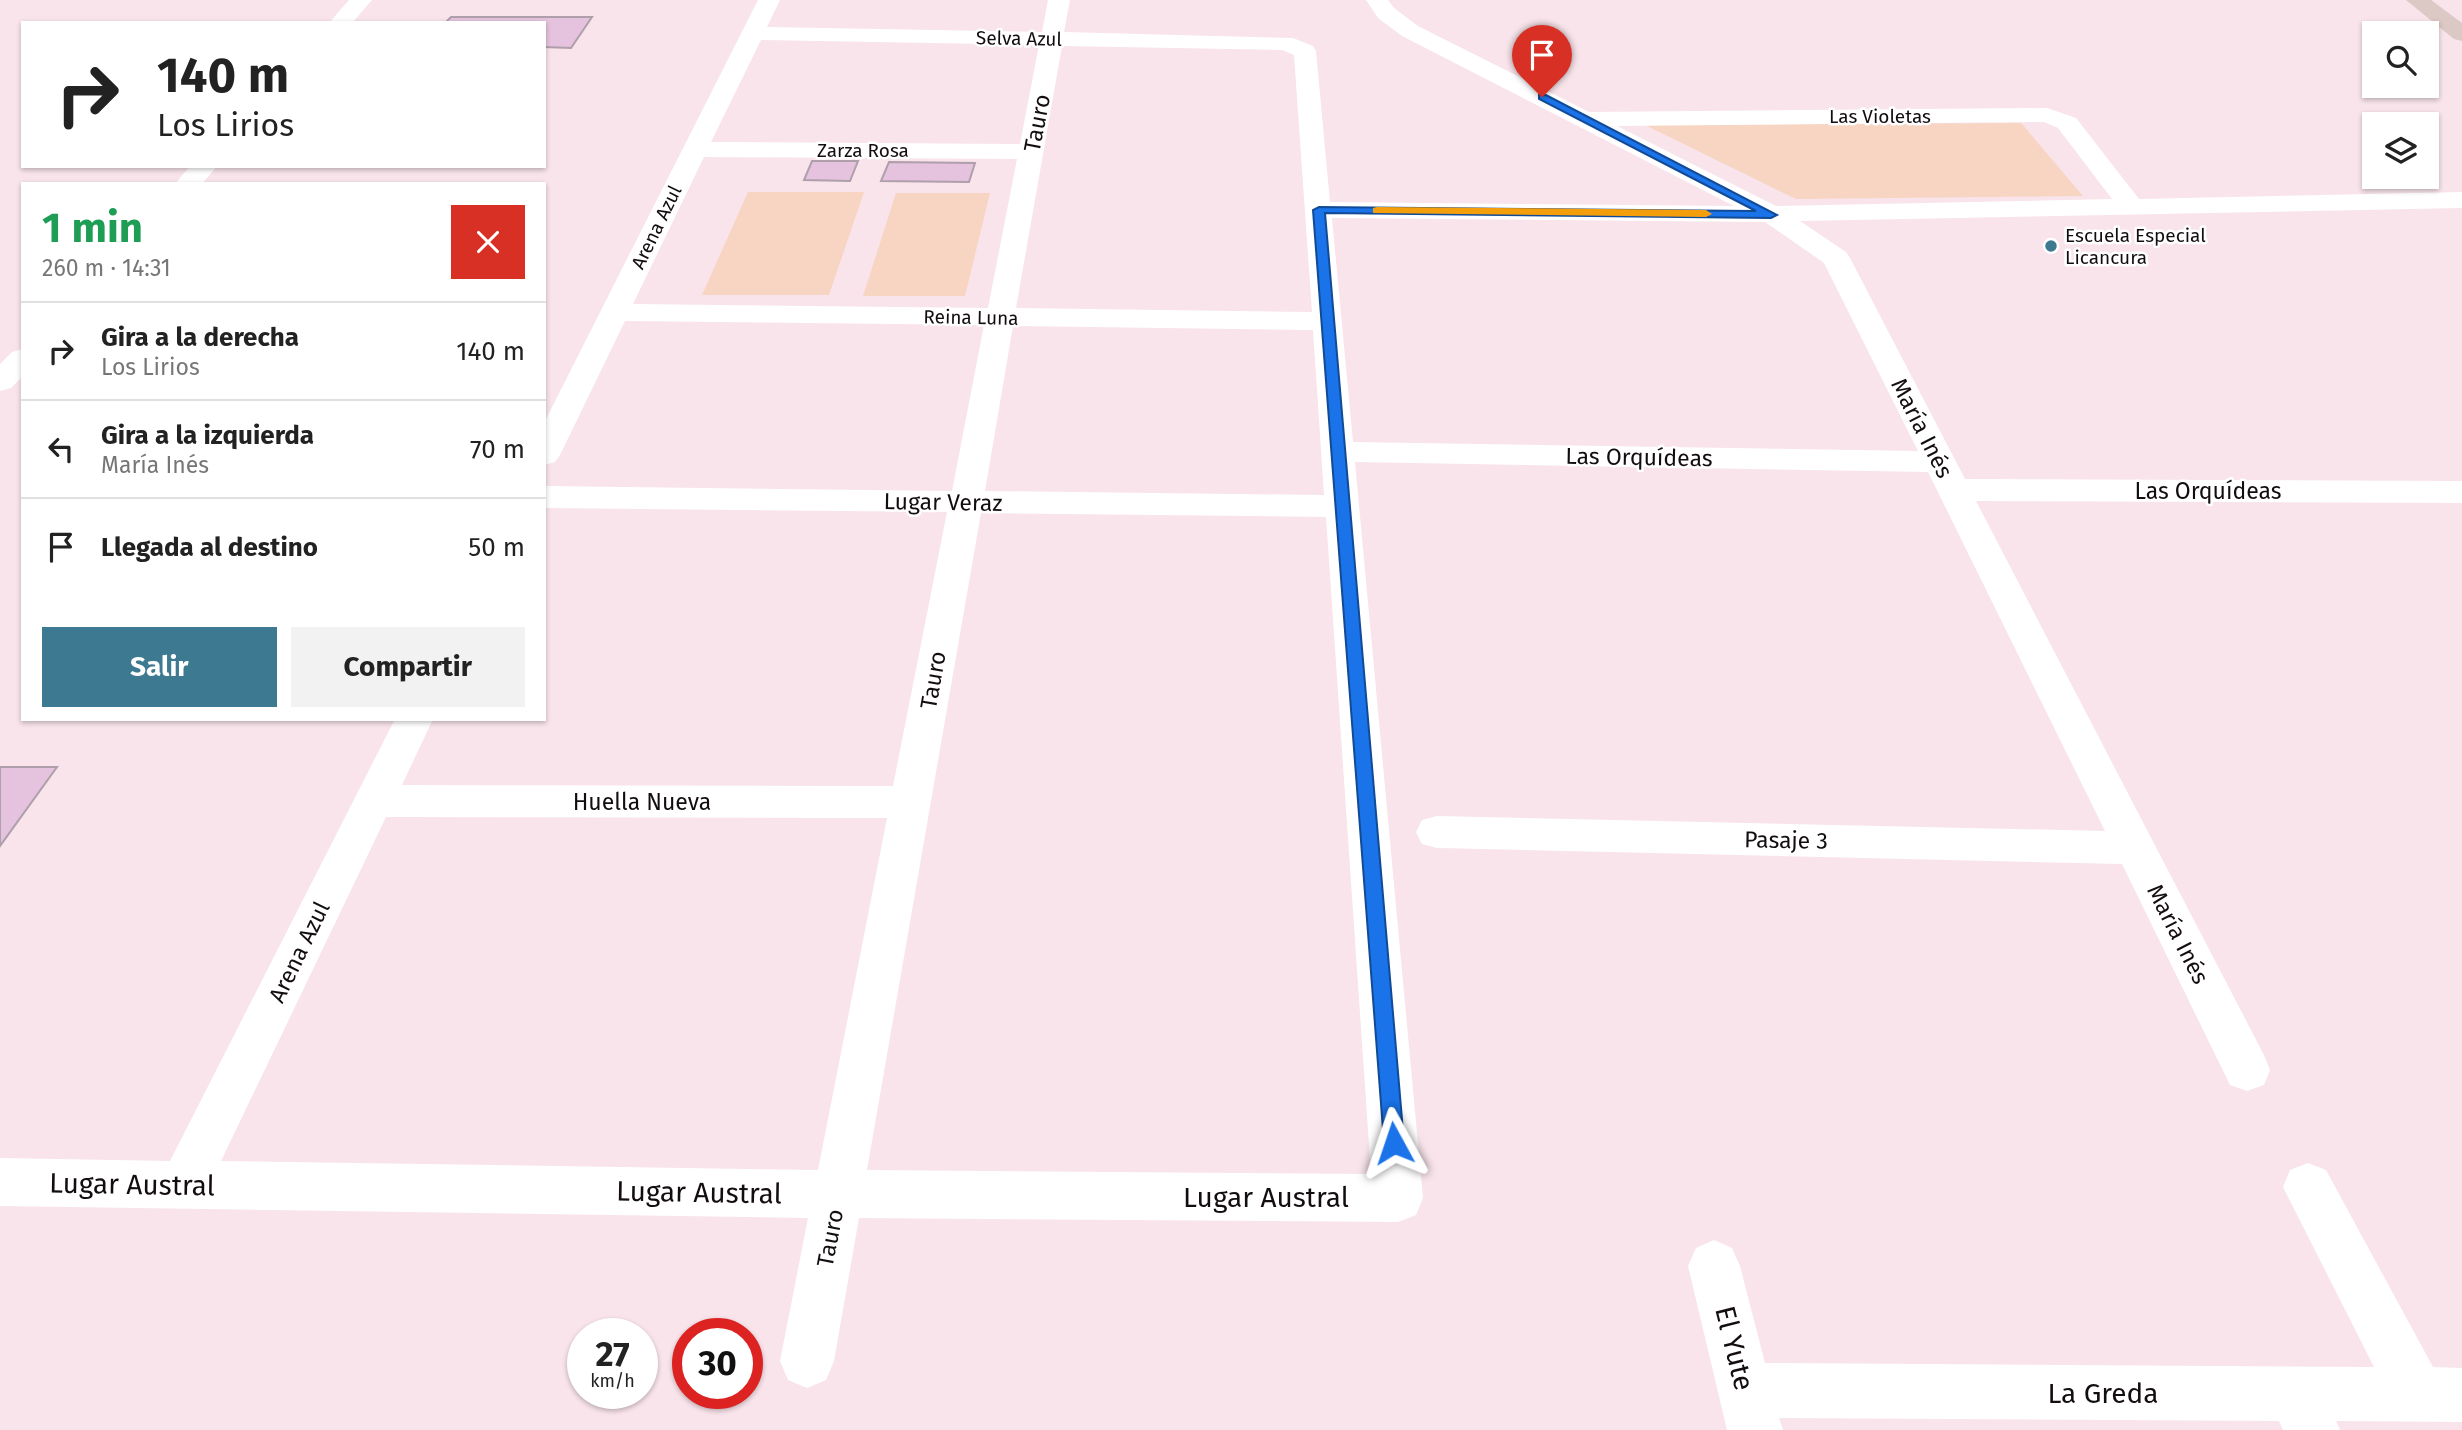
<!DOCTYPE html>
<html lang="es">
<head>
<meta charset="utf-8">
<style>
  :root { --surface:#fff; --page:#f2f2f2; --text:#222; --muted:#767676; --line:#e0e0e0; --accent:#3d7a91 }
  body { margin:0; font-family:"Fira Sans",sans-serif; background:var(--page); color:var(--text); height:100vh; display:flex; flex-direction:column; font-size:26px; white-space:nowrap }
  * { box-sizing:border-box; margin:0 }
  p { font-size:23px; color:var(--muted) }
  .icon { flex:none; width:38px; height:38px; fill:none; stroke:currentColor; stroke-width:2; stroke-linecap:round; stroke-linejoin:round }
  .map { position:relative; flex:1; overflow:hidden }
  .sheet { position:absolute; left:21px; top:182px; width:525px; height:539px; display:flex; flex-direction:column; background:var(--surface); border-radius:0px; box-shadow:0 2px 5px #0004 }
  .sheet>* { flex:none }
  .top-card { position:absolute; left:21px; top:21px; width:525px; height:147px; border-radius:0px; box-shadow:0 2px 5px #0004; background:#fff; color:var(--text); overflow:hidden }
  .controls { position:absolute; left:2362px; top:21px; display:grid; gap:14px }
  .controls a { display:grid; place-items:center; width:77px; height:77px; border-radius:0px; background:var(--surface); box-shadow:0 2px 5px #0004; font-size:35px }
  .speed { position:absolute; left:567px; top:1318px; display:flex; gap:14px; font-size:35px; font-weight:700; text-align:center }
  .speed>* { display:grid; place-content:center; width:91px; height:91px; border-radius:50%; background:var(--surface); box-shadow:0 2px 5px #0004; line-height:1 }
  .speed small { font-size:18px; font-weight:400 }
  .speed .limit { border:10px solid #d22; background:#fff; color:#111 }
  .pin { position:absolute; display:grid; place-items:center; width:60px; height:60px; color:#fff; margin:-72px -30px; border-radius:50% 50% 50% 0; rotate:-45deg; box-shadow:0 0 7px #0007 }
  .pin .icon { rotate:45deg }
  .me { position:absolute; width:77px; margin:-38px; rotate:355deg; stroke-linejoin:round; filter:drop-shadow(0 0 5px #0008) }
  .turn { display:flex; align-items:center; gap:24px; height:147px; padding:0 21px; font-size:32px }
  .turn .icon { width:91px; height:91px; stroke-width:2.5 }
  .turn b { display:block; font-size:49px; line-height:60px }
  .round { display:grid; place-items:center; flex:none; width:74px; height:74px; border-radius:0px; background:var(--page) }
  .overview { display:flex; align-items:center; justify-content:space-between; height:119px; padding:0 21px }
  h1 { font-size:42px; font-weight:700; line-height:52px; color:#1e9e55 }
  .action { display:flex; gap:14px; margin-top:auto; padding:14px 21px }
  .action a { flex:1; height:80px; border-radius:0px; background:var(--accent); color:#fff; font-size:28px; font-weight:700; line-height:80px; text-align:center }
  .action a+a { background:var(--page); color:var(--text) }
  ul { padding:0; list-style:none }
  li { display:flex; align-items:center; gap:21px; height:98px; padding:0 21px; border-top:2px solid var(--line) }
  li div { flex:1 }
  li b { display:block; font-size:26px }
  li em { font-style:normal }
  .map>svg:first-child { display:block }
  .green { fill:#f7d5c2 }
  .building { fill:#e5c2de; stroke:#ae9fab; stroke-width:2 }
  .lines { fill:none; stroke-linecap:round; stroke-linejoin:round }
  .street { fill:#fff; fill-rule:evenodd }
  .secondary { fill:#dcc8c5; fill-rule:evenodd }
  .route { fill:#1a73e8; stroke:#114b97; stroke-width:2 }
  .slow { fill:#f59e0b }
  .poi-dot { fill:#3d7a91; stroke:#fff; stroke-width:2.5 }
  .labels { text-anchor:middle; stroke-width:5; stroke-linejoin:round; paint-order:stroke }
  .far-street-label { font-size:19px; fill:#130d0f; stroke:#fff }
  .far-poi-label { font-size:19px; fill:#130d0f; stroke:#fff; text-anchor:start }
  .street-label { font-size:23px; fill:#130d0f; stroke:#fff }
  .near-street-label { font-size:28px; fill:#130d0f; stroke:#fff }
</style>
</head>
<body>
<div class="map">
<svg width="2462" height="1430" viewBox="0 0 2462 1430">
  <rect width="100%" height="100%" fill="#f8e4ea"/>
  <path class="green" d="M 2021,123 L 2083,196 L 1796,199 L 1645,125 Z
    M 748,192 L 864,192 L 829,295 L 702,295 Z
    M 896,193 L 990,193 L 965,296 L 863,296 Z"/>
  <path class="building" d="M 451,17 L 592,17 L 571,48 L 544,47 L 544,23 L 445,23 Z
    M 812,161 L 858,161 L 850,181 L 804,180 Z
    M 889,162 L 975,163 L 969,182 L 881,181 Z
    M 0,767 L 57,767 L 0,846 Z"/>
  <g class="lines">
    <path class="street" d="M 349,0 L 372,0 L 352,23 L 329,23 Z
      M 758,0 L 780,0 L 767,27 L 1042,32 L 1048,0 L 1070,0 L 1064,32 L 1293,38 L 1313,46 L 1316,51 L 1330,202 L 1734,206 L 1402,36 L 1378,18 L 1366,0 L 1388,0 L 1394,8 L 1418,26 L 1589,112 L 2047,108 L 2076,118 L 2139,199 L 2462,192 L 2462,208 L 1800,221 L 1846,252 L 1850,258 L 1965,479 L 2462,481 L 2462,503 L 1976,501 L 2264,1055 L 2270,1070 L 2264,1085 L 2247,1091 L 2230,1085 L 2122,864 L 1437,848 L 1422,844 L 1416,832 L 1422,820 L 1437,816 L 2105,831 L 1928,472 L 1355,462 L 1423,1198 L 1416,1215 L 1398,1222 L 859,1218 L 834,1361 L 826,1380 L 807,1388 L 788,1380 L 780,1361 L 808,1218 L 0,1206 L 0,1158 L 170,1161 L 395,719 L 433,719 L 402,785 L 893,786 L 947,512 L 544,508 L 544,486 L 952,491 L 984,325 L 625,321 L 560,455 L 555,462 L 544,465 L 544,423 ZM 761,40 L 1039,45 L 1020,144 L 711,142 ZM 1062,46 L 1282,50 L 1294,55 L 1312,312 L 1016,308 ZM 2044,122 L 2058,128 L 2112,199 L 1776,206 L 1617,126 ZM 704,157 L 1017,159 L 988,308 L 633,304 ZM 1332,218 L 1765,222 L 1824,263 L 1918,451 L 1353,442 ZM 1013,326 L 1313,330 L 1324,495 L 985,491 ZM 981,513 L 1326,517 L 1371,1174 L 867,1170 ZM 386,817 L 887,818 L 818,1170 L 221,1161 Z
      M 190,166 L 217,166 L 202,184 L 175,184 Z
      M 23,349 L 23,376 L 11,388 L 0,391 L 0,364 L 12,352 Z
      M 2308,1163 L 2326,1170 L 2433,1367 L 2462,1368 L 2462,1422 L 2336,1421 L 2340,1430 L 2283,1430 L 2279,1421 L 1779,1418 L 1783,1430 L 1727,1430 L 1688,1266 L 1696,1248 L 1714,1240 L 1732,1248 L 1740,1266 L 1765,1363 L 2374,1367 L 2283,1187 L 2290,1170 Z"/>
    <path class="secondary" d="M 2406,0 L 2431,0 L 2462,23 L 2462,41 L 2454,39 Z"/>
  </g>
  <path class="route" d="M 1539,95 L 1546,95 L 1777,215 L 1771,218 L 1325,213 L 1404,1143 L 1401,1149 L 1394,1152 L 1387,1149 L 1384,1143 L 1313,210 L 1319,207 L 1756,211 L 1539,99 Z"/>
  <path class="slow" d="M 1377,207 L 1706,210 L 1712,214 L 1706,217 L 1373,213 L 1373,208 Z"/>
  <circle class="poi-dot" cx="2051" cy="246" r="7"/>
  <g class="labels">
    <g class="far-street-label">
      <text transform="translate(1019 38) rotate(1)" y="7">Selva Azul</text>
      <text x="1880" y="123">Las Violetas</text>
      <text x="863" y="157">Zarza Rosa</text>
      <text transform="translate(656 227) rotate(-64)" y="7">Arena Azul</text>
      <text transform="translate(971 317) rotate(1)" y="7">Reina Luna</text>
    </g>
    <g class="far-poi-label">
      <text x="2065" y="242">Escuela Especial<tspan x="2065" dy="22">Licancura</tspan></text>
    </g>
    <g class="street-label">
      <text transform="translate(1037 123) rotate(-79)" y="8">Tauro</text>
      <text transform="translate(1922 428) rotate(63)" y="8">María Inés</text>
      <text transform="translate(1639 457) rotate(1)" y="8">Las Orquídeas</text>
      <text x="2208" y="499">Las Orquídeas</text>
      <text transform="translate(943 502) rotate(1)" y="8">Lugar Veraz</text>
      <text transform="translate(933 680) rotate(-80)" y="8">Tauro</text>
      <text x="642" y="810">Huella Nueva</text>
      <text transform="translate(1786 840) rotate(1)" y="8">Pasaje 3</text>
      <text transform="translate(2178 934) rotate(63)" y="8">María Inés</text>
      <text transform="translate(299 952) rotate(-64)" y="8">Arena Azul</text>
      <text transform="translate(830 1238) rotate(-79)" y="8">Tauro</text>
    </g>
    <g class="near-street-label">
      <text transform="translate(132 1184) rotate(1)" y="10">Lugar Austral</text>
      <text transform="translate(699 1192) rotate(1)" y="10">Lugar Austral</text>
      <text x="1266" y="1207">Lugar Austral</text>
      <text transform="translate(1735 1348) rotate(76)" y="10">El Yute</text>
      <text x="2103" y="1403">La Greda</text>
    </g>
  </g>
</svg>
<div class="controls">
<a><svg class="icon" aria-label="search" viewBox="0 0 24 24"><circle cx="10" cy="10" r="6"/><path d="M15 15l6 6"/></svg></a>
<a><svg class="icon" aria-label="layers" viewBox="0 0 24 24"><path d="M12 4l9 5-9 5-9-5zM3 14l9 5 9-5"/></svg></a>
</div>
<div class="speed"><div>27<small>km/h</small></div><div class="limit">30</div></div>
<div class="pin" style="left:1542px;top:97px;background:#d93025"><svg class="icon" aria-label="arrive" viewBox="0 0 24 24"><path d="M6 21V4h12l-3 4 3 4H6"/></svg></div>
<svg class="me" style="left:1394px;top:1143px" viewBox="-20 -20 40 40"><path d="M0-17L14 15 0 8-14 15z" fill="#1a73e8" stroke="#fff" stroke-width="4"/></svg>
<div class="top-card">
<div class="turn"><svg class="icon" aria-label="right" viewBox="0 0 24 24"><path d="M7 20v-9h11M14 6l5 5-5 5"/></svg><div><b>140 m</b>Los Lirios</div></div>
</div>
<section class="sheet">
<div class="overview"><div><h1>1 min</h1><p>260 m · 14:31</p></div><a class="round" style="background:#d93025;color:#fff"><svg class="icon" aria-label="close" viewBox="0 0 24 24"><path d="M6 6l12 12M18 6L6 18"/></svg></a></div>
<ul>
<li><svg class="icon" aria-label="right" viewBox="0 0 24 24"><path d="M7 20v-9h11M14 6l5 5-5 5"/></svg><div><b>Gira a la derecha</b><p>Los Lirios</p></div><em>140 m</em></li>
<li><svg class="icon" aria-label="left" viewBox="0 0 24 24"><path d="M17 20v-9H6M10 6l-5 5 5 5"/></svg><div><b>Gira a la izquierda</b><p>María Inés</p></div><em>70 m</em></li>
<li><svg class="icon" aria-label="arrive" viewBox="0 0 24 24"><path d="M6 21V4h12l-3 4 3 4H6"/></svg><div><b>Llegada al destino</b></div><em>50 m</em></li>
</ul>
<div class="action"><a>Salir</a><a>Compartir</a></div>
</section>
</div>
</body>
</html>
